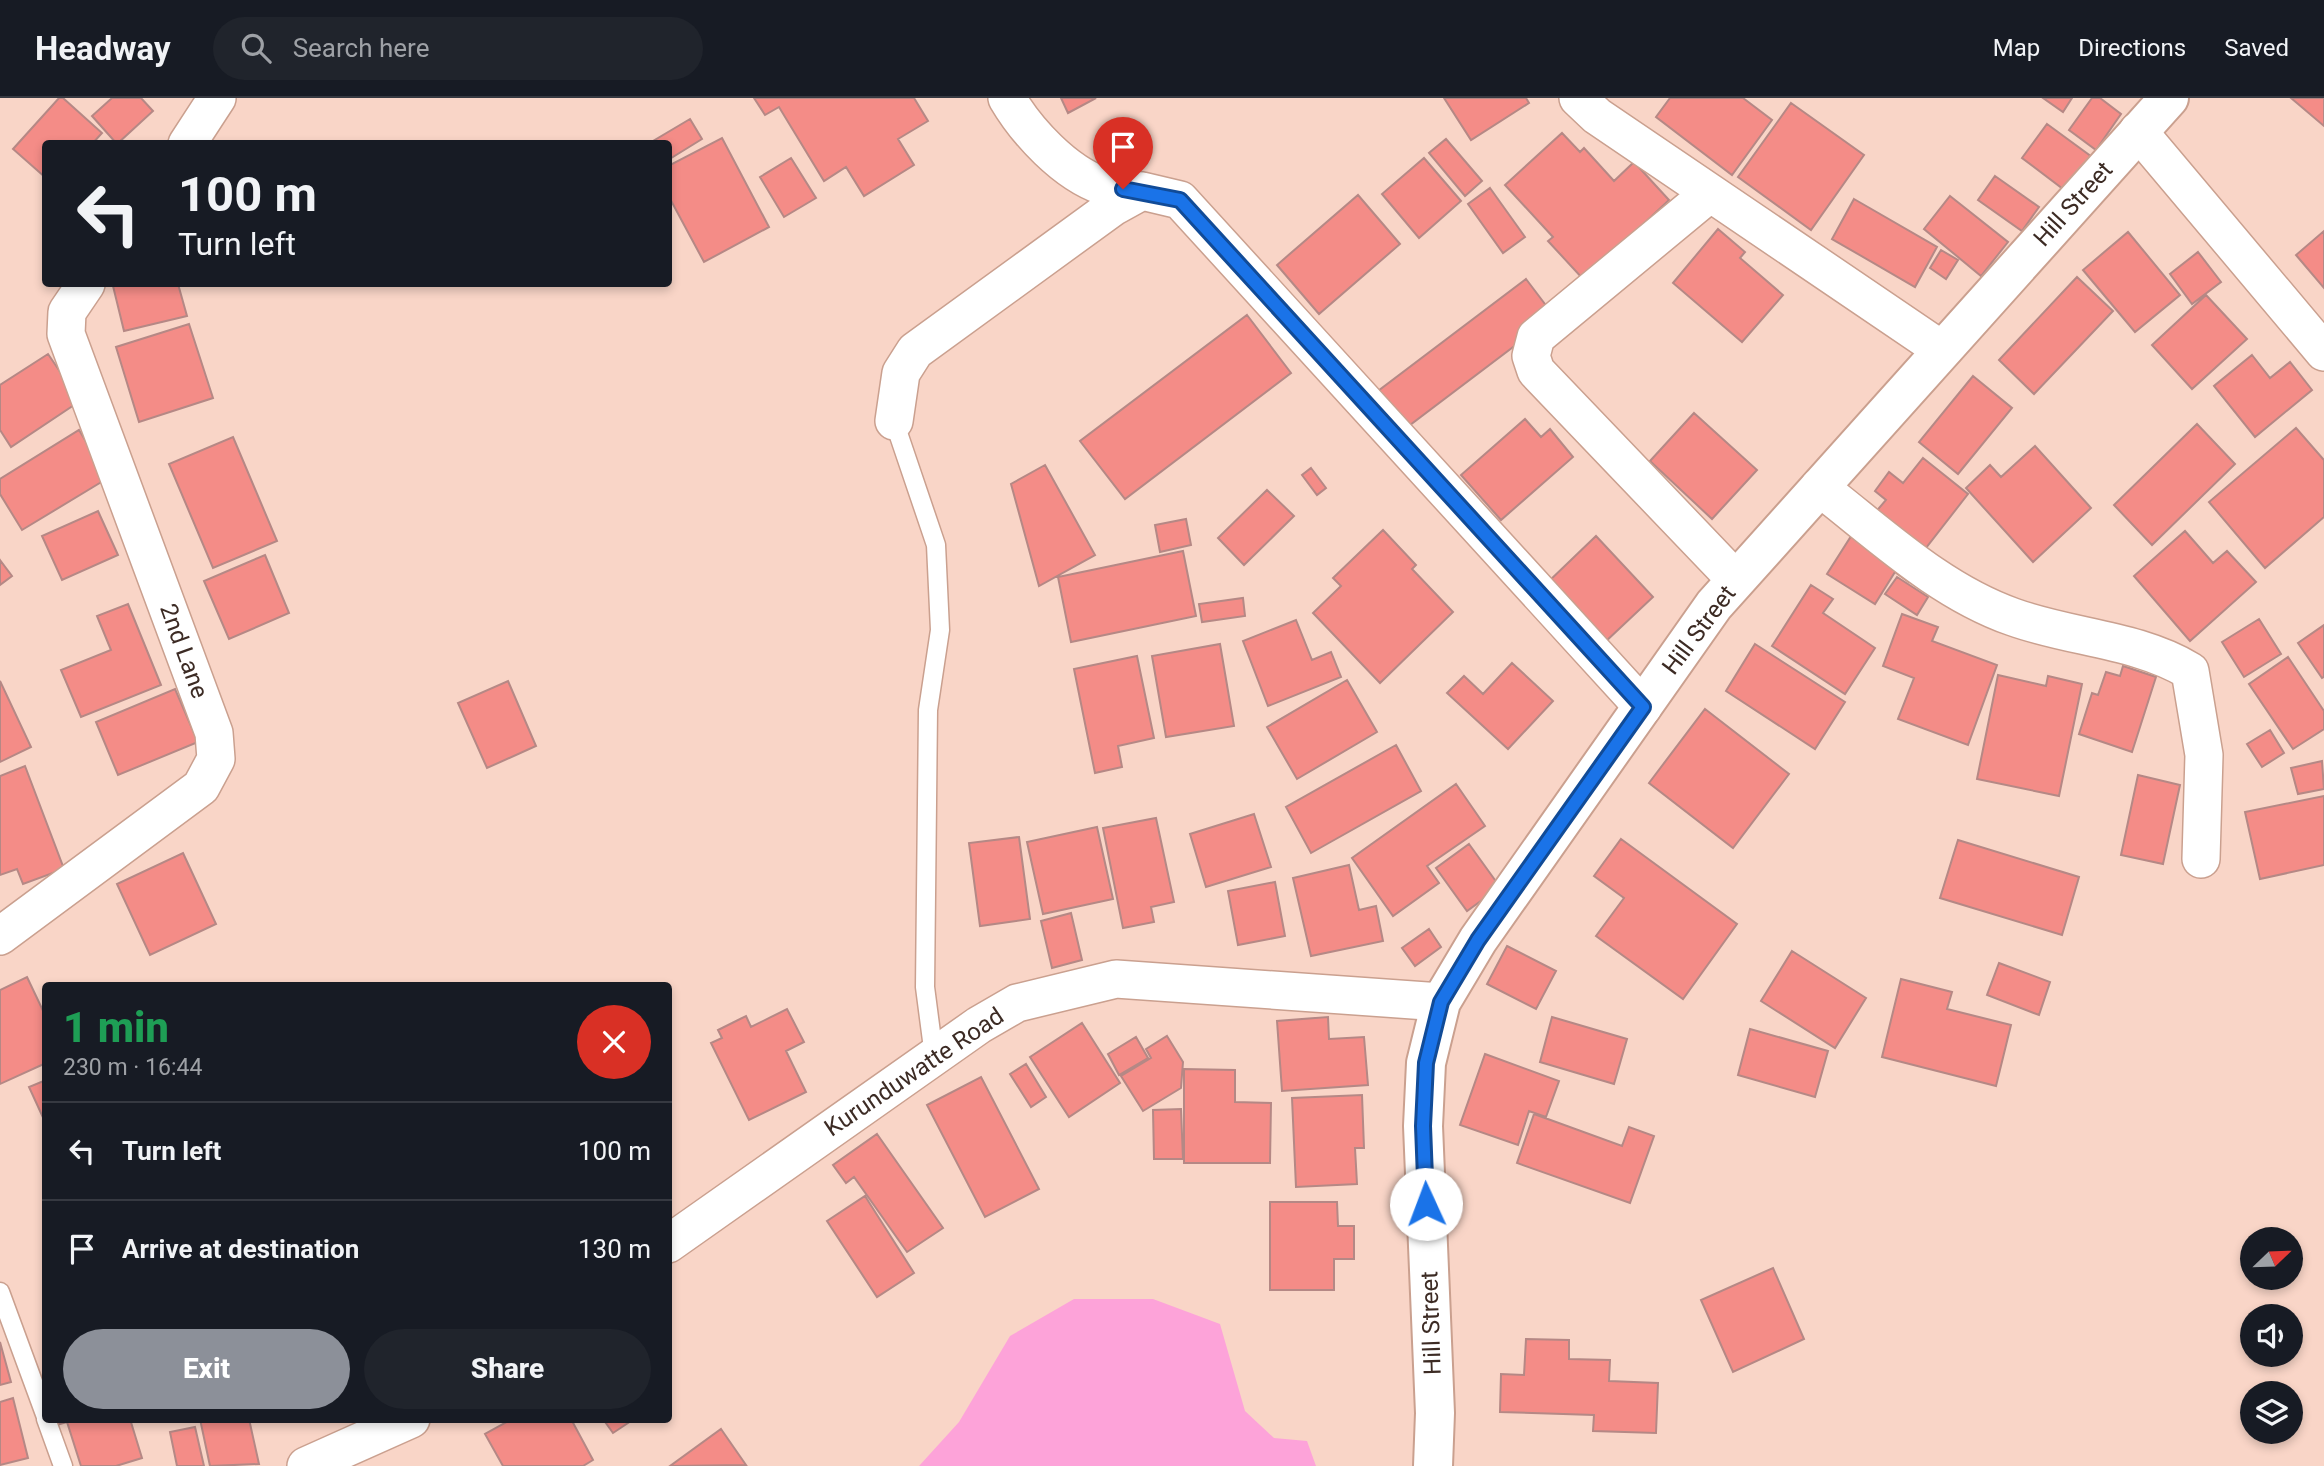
<!DOCTYPE html>
<html lang="en">
<head>
<meta charset="utf-8">
<style>
  :root { --surface:#171b24; --page:#20242c; --text:#f1f3f6; --muted:#9ea1a6; --line:#363941; --accent:#8c9099 }
  body { margin:0; font-family:Roboto,sans-serif; background:var(--page); color:var(--text); height:100vh; display:flex; flex-direction:column; font-size:26px; white-space:nowrap }
  * { box-sizing:border-box; margin:0 }
  p { font-size:23px; color:var(--muted) }
  .icon { flex:none; width:38px; height:38px; fill:none; stroke:currentColor; stroke-width:2; stroke-linecap:round; stroke-linejoin:round }
  .map { position:relative; flex:1; overflow:hidden }
  .sheet { position:absolute; left:42px; top:884px; width:630px; height:441px; display:flex; flex-direction:column; background:var(--surface); border-radius:7px; box-shadow:0 4px 10px #0003 }
  .sheet>* { flex:none }
  .top-card { position:absolute; left:42px; top:42px; width:630px; height:147px; border-radius:7px; box-shadow:0 4px 10px #0003; background:#171b24; color:var(--text); overflow:hidden }
  .needle { width:46px; rotate:67deg }
  .controls { position:absolute; left:2240px; top:1129px; display:grid; gap:14px }
  .controls a { display:grid; place-items:center; width:63px; height:63px; border-radius:50%; background:var(--surface); box-shadow:0 4px 10px #0003; font-size:35px }
  .pin { position:absolute; display:grid; place-items:center; width:60px; height:60px; color:#fff; margin:-72px -30px; border-radius:50% 50% 50% 0; rotate:-45deg; box-shadow:0 0 7px #0007 }
  .pin .icon { rotate:45deg }
  .me { position:absolute; width:77px; margin:-38px; rotate:358deg; stroke-linejoin:round; filter:drop-shadow(0 0 5px #0008) }
  .turn { display:flex; align-items:center; gap:24px; height:147px; padding:0 21px; font-size:32px }
  .turn .icon { width:91px; height:91px; stroke-width:2.5 }
  .turn b { display:block; font-size:49px; line-height:60px }
  .round { display:grid; place-items:center; flex:none; width:74px; height:74px; border-radius:37px; background:var(--page) }
  .headline { display:flex; align-items:center; justify-content:space-between; height:119px; padding:0 21px }
  h1 { font-size:42px; font-weight:800; line-height:52px; color:#1e9e55 }
  .cta { display:flex; gap:14px; margin-top:auto; padding:14px 21px }
  .cta a { flex:1; height:80px; border-radius:42px; background:var(--accent); color:#fff; font-size:28px; font-weight:800; line-height:80px; text-align:center }
  .cta a+a { background:var(--page); color:var(--text) }
  ul { padding:0; list-style:none }
  li { display:flex; align-items:center; gap:21px; height:98px; padding:0 21px; border-top:2px solid var(--line) }
  li div { flex:1 }
  li b { display:block; font-size:26px }
  li em { font-style:normal }
  header { display:flex; align-items:center; gap:42px; box-sizing:border-box; height:98px; padding:0 35px; background:var(--surface); border-bottom:2px solid var(--line) }
  header strong { font-size:33px }
  nav { display:flex; gap:38px; margin-inline-start:auto; font-size:24px }
  .search { width:490px; height:63px; background:var(--page); display:flex; align-items:center; gap:18px; box-sizing:border-box; padding:0 24px; border-radius:38px; color:var(--muted); font-size:26px }
  .map>svg:first-child { display:block }
  .green { fill:#fda3d9 }
  .building { fill:#f48c87; stroke:#b58885; stroke-width:2 }
  .lines { fill:none; stroke-linecap:round; stroke-linejoin:round }
  .lane-casing { stroke:#caa08f; stroke-width:21 }
  .street-casing { stroke:#caa08f; stroke-width:40 }
  .secondary-casing { stroke:#caa08f; stroke-width:42 }
  .lane { stroke:#fff; stroke-width:18 }
  .street { stroke:#fff; stroke-width:37 }
  .secondary { stroke:#fff; stroke-width:38 }
  .route-casing { stroke:#114b97; stroke-width:18 }
  .route { stroke:#1a73e8; stroke-width:12 }
  .labels { text-anchor:middle; stroke-width:6; stroke-linejoin:round; paint-order:stroke }
  .street-label { font-size:24px; fill:#3c2b24; stroke:#fff }
</style>
</head>
<body>
<header>
<strong>Headway</strong>
<div class="search"><svg class="icon" aria-label="search" viewBox="0 0 24 24"><circle cx="10" cy="10" r="6"/><path d="M15 15l6 6"/></svg>Search here</div>
<nav><a>Map</a><a>Directions</a><a>Saved</a></nav>
</header>
<div class="map">
<svg width="2324" height="1368" viewBox="0 0 2324 1368">
  <rect width="100%" height="100%" fill="#f9d5c7"/>
  <path class="green" d="M 1074,1201 L 1153,1201 L 1220,1226 L 1245,1313 L 1274,1340 L 1307,1343 L 1316,1368 L 919,1368 L 959,1324 L 1010,1238 Z"/>
  <path class="building" d="M 59,0 L 63,0 L 102,35 L 92,46 L 46,46 L 46,80 L 13,51 Z
    M 112,0 L 141,0 L 153,13 L 117,46 L 92,18 Z
    M 754,0 L 914,0 L 928,23 L 898,41 L 914,67 L 864,98 L 846,69 L 824,83 L 779,9 L 765,17 Z
    M 1061,0 L 1096,0 L 1068,15 Z
    M 1444,0 L 1526,0 L 1529,5 L 1471,42 Z
    M 1670,0 L 1743,0 L 1772,22 L 1732,77 L 1656,19 Z
    M 2043,0 L 2072,0 L 2063,14 Z
    M 2092,0 L 2100,0 L 2121,16 L 2096,52 L 2069,32 Z
    M 2291,0 L 2324,0 L 2324,28 Z
    M 1791,5 L 1864,57 L 1811,132 L 1738,79 Z
    M 690,21 L 702,41 L 668,62 L 668,46 L 648,46 Z
    M 2047,26 L 2092,59 L 2067,94 L 2022,60 Z
    M 1562,35 L 1580,54 L 1584,50 L 1614,83 L 1634,64 L 1669,102 L 1584,182 L 1548,143 L 1553,139 L 1505,87 Z
    M 722,40 L 769,129 L 704,164 L 668,97 L 668,68 Z
    M 1446,41 L 1482,83 L 1465,98 L 1429,55 Z
    M 791,60 L 816,100 L 784,119 L 760,79 Z
    M 1424,60 L 1461,103 L 1419,140 L 1382,96 Z
    M 1995,78 L 2039,109 L 2022,133 L 1978,102 Z
    M 1490,90 L 1525,139 L 1503,155 L 1468,106 Z
    M 1358,97 L 1400,146 L 1319,216 L 1277,167 Z
    M 1950,98 L 2008,144 L 1981,178 L 1924,131 Z
    M 1854,101 L 1937,149 L 1915,189 L 1832,141 Z
    M 1718,131 L 1745,154 L 1740,160 L 1783,197 L 1742,244 L 1673,185 Z
    M 2324,133 L 2324,190 L 2296,157 Z
    M 2128,134 L 2180,197 L 2135,234 L 2083,172 Z
    M 1941,152 L 1958,162 L 1946,181 L 1930,170 Z
    M 2198,154 L 2221,184 L 2192,206 L 2170,176 Z
    M 2077,179 L 2113,213 L 2034,296 L 1999,262 Z
    M 1526,181 L 1554,218 L 1406,330 L 1378,293 Z
    M 122,186 L 178,186 L 187,218 L 124,233 L 113,188 Z
    M 2206,197 L 2247,241 L 2192,291 L 2152,247 Z
    M 1247,217 L 1291,275 L 1125,401 L 1080,343 Z
    M 189,226 L 213,300 L 139,324 L 116,249 Z
    M 48,256 L 80,303 L 11,349 L 0,332 L 0,287 Z
    M 2252,257 L 2270,280 L 2290,264 L 2312,292 L 2255,339 L 2214,288 Z
    M 1973,278 L 2012,310 L 1958,376 L 1919,344 Z
    M 1694,315 L 1757,372 L 1712,421 L 1650,363 Z
    M 1525,321 L 1541,339 L 1550,331 L 1573,359 L 1501,422 L 1461,377 Z
    M 2197,326 L 2235,366 L 2152,447 L 2114,407 Z
    M 2296,330 L 2324,362 L 2324,419 L 2265,470 L 2209,404 Z
    M 79,332 L 108,380 L 22,432 L 0,396 L 0,381 Z
    M 233,339 L 277,443 L 213,470 L 169,366 Z
    M 2035,348 L 2091,410 L 2033,464 L 1966,390 L 1990,367 L 2001,379 Z
    M 1923,360 L 1968,396 L 1922,455 L 1874,416 L 1886,402 L 1875,393 L 1889,374 L 1903,385 Z
    M 1045,367 L 1095,457 L 1039,488 L 1011,386 Z
    M 1311,370 L 1326,390 L 1317,397 L 1302,377 Z
    M 1267,392 L 1294,418 L 1244,467 L 1218,440 Z
    M 98,413 L 118,457 L 62,482 L 42,438 Z
    M 1186,421 L 1191,447 L 1160,454 L 1155,427 Z
    M 1383,432 L 1416,467 L 1412,471 L 1453,514 L 1380,585 L 1313,515 L 1341,488 L 1333,480 Z
    M 1855,432 L 1917,472 L 1909,484 L 1895,474 L 1875,506 L 1827,476 Z
    M 2185,433 L 2213,465 L 2227,453 L 2256,484 L 2190,543 L 2134,478 Z
    M 1596,438 L 1653,499 L 1604,545 L 1547,485 Z
    M 1183,453 L 1196,518 L 1071,544 L 1058,479 Z
    M 265,457 L 289,515 L 229,541 L 204,483 Z
    M 0,462 L 12,478 L 0,487 Z
    M 1897,479 L 1928,499 L 1917,517 L 1885,496 Z
    M 1811,487 L 1833,501 L 1823,515 L 1875,550 L 1845,596 L 1772,548 Z
    M 1243,500 L 1245,518 L 1202,524 L 1199,506 Z
    M 128,506 L 161,587 L 81,619 L 61,572 L 111,552 L 97,518 Z
    M 1902,516 L 1938,529 L 1932,543 L 1997,567 L 1968,647 L 1898,621 L 1914,580 L 1883,568 Z
    M 2259,521 L 2281,556 L 2244,579 L 2222,544 Z
    M 1296,522 L 1312,562 L 1331,554 L 1341,579 L 1268,608 L 1243,543 Z
    M 2324,527 L 2324,579 L 2322,580 L 2298,545 Z
    M 1220,546 L 1234,628 L 1166,639 L 1152,558 Z
    M 1755,546 L 1845,604 L 1815,651 L 1726,593 Z
    M 1137,558 L 1154,640 L 1118,648 L 1122,669 L 1095,675 L 1074,571 Z
    M 2288,559 L 2324,613 L 2324,631 L 2293,651 L 2249,586 Z
    M 1512,565 L 1553,603 L 1508,651 L 1447,595 L 1464,578 L 1483,596 Z
    M 2123,568 L 2156,579 L 2132,654 L 2079,636 L 2092,595 L 2098,597 L 2106,574 L 2120,578 Z
    M 1998,577 L 2046,588 L 2048,578 L 2082,586 L 2059,698 L 1977,681 Z
    M 1347,582 L 1377,634 L 1297,681 L 1267,629 Z
    M 0,583 L 31,649 L 0,664 Z
    M 508,583 L 536,648 L 487,670 L 458,605 Z
    M 175,591 L 198,644 L 118,677 L 96,624 Z
    M 1705,611 L 1789,676 L 1733,750 L 1649,685 Z
    M 2270,632 L 2284,655 L 2262,669 L 2247,646 Z
    M 1396,647 L 1421,693 L 1311,755 L 1286,709 Z
    M 2322,663 L 2324,691 L 2298,696 L 2291,670 Z
    M 25,668 L 64,771 L 23,786 L 17,771 L 0,777 L 0,678 Z
    M 2138,677 L 2180,687 L 2163,766 L 2121,757 Z
    M 1456,686 L 1485,728 L 1427,768 L 1439,785 L 1393,818 L 1352,760 Z
    M 2324,698 L 2324,767 L 2260,781 L 2245,714 Z
    M 1254,716 L 1271,769 L 1206,789 L 1190,736 Z
    M 1156,720 L 1174,804 L 1151,809 L 1154,824 L 1123,830 L 1103,730 Z
    M 1097,729 L 1113,801 L 1043,816 L 1027,744 Z
    M 1019,739 L 1030,821 L 980,828 L 969,745 Z
    M 1621,741 L 1737,826 L 1683,901 L 1596,838 L 1624,800 L 1594,778 Z
    M 1958,742 L 2079,779 L 2062,837 L 1940,800 Z
    M 1469,746 L 1500,789 L 1467,813 L 1436,770 Z
    M 183,755 L 216,826 L 150,857 L 117,786 Z
    M 1349,767 L 1359,812 L 1376,808 L 1383,843 L 1311,858 L 1293,780 Z
    M 1275,784 L 1285,838 L 1238,847 L 1228,793 Z
    M 1071,815 L 1082,862 L 1052,870 L 1041,823 Z
    M 1429,831 L 1441,849 L 1415,868 L 1402,850 Z
    M 1507,848 L 1556,873 L 1536,911 L 1487,886 Z
    M 1792,853 L 1866,900 L 1835,950 L 1761,903 Z
    M 1999,865 L 2050,884 L 2039,917 L 1987,897 Z
    M 27,879 L 46,919 L 46,965 L 0,986 L 0,892 Z
    M 1901,881 L 1952,894 L 1947,911 L 2011,927 L 1996,988 L 1882,959 Z
    M 787,911 L 804,944 L 786,953 L 806,994 L 749,1022 L 711,945 L 722,940 L 718,932 L 746,918 L 751,929 Z
    M 1328,919 L 1329,941 L 1364,939 L 1368,987 L 1282,993 L 1277,923 Z
    M 1552,919 L 1627,941 L 1614,986 L 1540,964 Z
    M 1082,925 L 1120,985 L 1069,1019 L 1030,959 Z
    M 1750,931 L 1828,953 L 1815,999 L 1738,977 Z
    M 1167,938 L 1183,964 L 1181,990 L 1143,1013 L 1121,978 L 1151,960 L 1146,951 Z
    M 1136,939 L 1148,960 L 1119,977 L 1108,956 Z
    M 1485,956 L 1559,983 L 1546,1019 L 1529,1013 L 1518,1047 L 1460,1027 Z
    M 1026,966 L 1046,999 L 1031,1009 L 1010,976 Z
    M 1184,971 L 1235,972 L 1235,1004 L 1271,1005 L 1270,1065 L 1184,1065 Z
    M 981,979 L 1039,1091 L 985,1119 L 927,1007 Z
    M 46,982 L 46,1026 L 29,989 Z
    M 1362,997 L 1364,1050 L 1355,1050 L 1357,1086 L 1296,1089 L 1292,1000 Z
    M 1181,1011 L 1183,1061 L 1154,1061 L 1153,1012 Z
    M 1534,1016 L 1622,1048 L 1629,1029 L 1654,1038 L 1630,1105 L 1517,1065 Z
    M 877,1036 L 943,1130 L 907,1154 L 854,1079 L 846,1085 L 833,1067 Z
    M 865,1098 L 914,1175 L 877,1199 L 827,1123 Z
    M 1270,1104 L 1337,1104 L 1338,1128 L 1354,1128 L 1354,1161 L 1334,1161 L 1334,1192 L 1270,1192 Z
    M 1773,1170 L 1804,1241 L 1733,1274 L 1701,1202 Z
    M 1526,1241 L 1569,1242 L 1569,1261 L 1610,1262 L 1609,1283 L 1658,1285 L 1656,1335 L 1593,1333 L 1594,1317 L 1500,1314 L 1501,1276 L 1524,1277 Z
    M 0,1244 L 11,1284 L 0,1287 Z
    M 13,1300 L 28,1360 L 0,1367 L 0,1304 Z
    M 51,1321 L 130,1321 L 142,1360 L 116,1368 L 81,1368 L 67,1324 L 53,1328 Z
    M 200,1321 L 249,1321 L 259,1366 L 210,1368 Z
    M 512,1321 L 571,1321 L 593,1362 L 583,1368 L 503,1368 L 485,1336 Z
    M 603,1321 L 634,1321 L 613,1335 Z
    M 195,1329 L 204,1368 L 177,1368 L 170,1334 Z
    M 721,1331 L 746,1367 L 670,1368 Z"/>
  <g class="lines">
    <defs>
      <path id="lane" d="M 894,323 L 936,447 L 940,532 L 928,612 L 925,889 L 934,958
        M 0,1194 L 46,1319
        M 46,1321 L 63,1368"/>
      <path id="street" d="M 1007,0 C 1027,34 1065,75 1103,88 C 1115,92 1130,92 1142,93
        M 1578,0 L 1597,18 L 1942,252
        M 2138,33 L 2324,254
        M 187,46 L 217,0
        M 1710,95 L 1536,239 L 1531,258 L 1536,273 L 1736,482
        M 894,323 L 901,275 L 915,253 L 1113,109 L 1142,93 L 1180,102 L 1643,609
        M 1819,389 C 1880,436 1939,493 2013,519 C 2071,540 2137,541 2190,573 L 2204,657 L 2201,761
        M 0,838 L 201,689 L 216,661 L 214,635 L 66,236 L 67,214 L 86,186
        M 668,1146 L 979,927 L 1017,905 L 1116,881 L 1441,904
        M 306,1368 L 411,1321"/>
      <path id="secondary" d="M 1433,1368 L 1435,1315 L 1423,1028 L 1426,965 L 1441,904 L 1478,842 L 1714,507 L 2169,0"/>
    </defs>
    <use href="#lane" class="lane-casing"/>
    <use href="#street" class="street-casing"/>
    <use href="#secondary" class="secondary-casing"/>
    <use href="#lane" class="lane"/>
    <use href="#street" class="street"/>
    <use href="#secondary" class="secondary"/>
  </g>
  <g class="lines">
    <defs>
      <path id="route" d="M 1123,91 L 1180,102 L 1643,609 L 1478,842 L 1441,904 L 1426,965 L 1423,1028 L 1426,1106"/>
    </defs>
    <use href="#route" class="route-casing"/>
    <use href="#route" class="route"/>
  </g>
  <g class="labels">
    <g class="street-label">
      <text transform="translate(2073 106) rotate(-48)" y="8">Hill Street</text>
      <text transform="translate(1699 532) rotate(-53)" y="8">Hill Street</text>
      <text transform="translate(184 553) rotate(70)" y="8">2nd Lane</text>
      <text transform="translate(914 974) rotate(-34)" y="8">Kurunduwatte Road</text>
      <text transform="translate(1431 1225) rotate(-92)" y="8">Hill Street</text>
    </g>
  </g>
</svg>
<div class="controls">
<a><svg class="needle" viewBox="-14 -14 28 28"><path d="M0-13l5 13h-10z" fill="#e53935"/><path d="M0 13l5-13h-10z" fill="#9ea1a6"/></svg></a>
<a><svg class="icon" aria-label="sound" viewBox="0 0 24 24"><path d="M4 9h4l5-4v14l-5-4H4zM17 9q2 3 0 6"/></svg></a>
<a><svg class="icon" aria-label="layers" viewBox="0 0 24 24"><path d="M12 4l9 5-9 5-9-5zM3 14l9 5 9-5"/></svg></a>
</div>
<div class="pin" style="left:1123px;top:91px;background:#d93025"><svg class="icon" aria-label="arrive" viewBox="0 0 24 24"><path d="M6 21V4h12l-3 4 3 4H6"/></svg></div>
<svg class="me" style="left:1426px;top:1106px" viewBox="-20 -20 40 40"><circle r="19" fill="#fff"/><path d="M0-13L10 11 0 6-10 11z" fill="#1a73e8"/></svg>
<div class="top-card">
<div class="turn"><svg class="icon" aria-label="left" viewBox="0 0 24 24"><path d="M17 20v-9H6M10 6l-5 5 5 5"/></svg><div><b>100 m</b>Turn left</div></div>
</div>
<section class="sheet">
<div class="headline"><div><h1>1 min</h1><p>230 m · 16:44</p></div><a class="round" style="background:#d93025;color:#fff"><svg class="icon" aria-label="close" viewBox="0 0 24 24"><path d="M6 6l12 12M18 6L6 18"/></svg></a></div>
<ul>
<li><svg class="icon" aria-label="left" viewBox="0 0 24 24"><path d="M17 20v-9H6M10 6l-5 5 5 5"/></svg><div><b>Turn left</b></div><em>100 m</em></li>
<li><svg class="icon" aria-label="arrive" viewBox="0 0 24 24"><path d="M6 21V4h12l-3 4 3 4H6"/></svg><div><b>Arrive at destination</b></div><em>130 m</em></li>
</ul>
<div class="cta"><a>Exit</a><a>Share</a></div>
</section>
</div>
</body>
</html>
